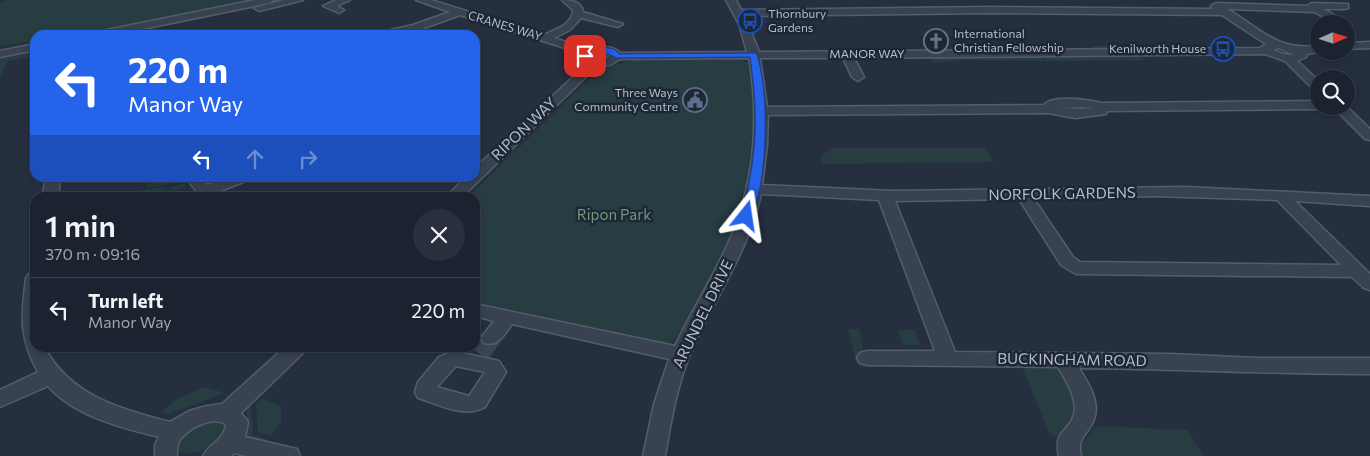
<!DOCTYPE html>
<html lang="en">
<head>
<meta charset="utf-8">
<style>
  :root { --surface:#1c2330; --page:#292f3c; --text:#f1f3f6; --muted:#a0a4ab; --line:#3a404c }
  body { margin:0; font-family:Commissioner,sans-serif; background:var(--page); color:var(--text); height:100vh; display:flex; flex-direction:column; font-size:19px; white-space:nowrap }
  * { box-sizing:border-box; margin:0 }
  p { font-size:16px; color:var(--muted) }
  .icon { flex:none; width:28px; height:28px; fill:none; stroke:currentColor; stroke-width:2; stroke-linecap:round; stroke-linejoin:round }
  .map { position:relative; flex:1; overflow:hidden }
  .sheet { position:absolute; left:30px; top:192px; width:450px; height:160px; display:flex; flex-direction:column; background:var(--surface); border-radius:15px; box-shadow:0 2px 8px #0003,0 0 0 1px var(--line) }
  .sheet>* { flex:none }
  .top-card { position:absolute; left:30px; top:30px; width:450px; height:152px; border-radius:15px; box-shadow:0 2px 8px #0003,0 0 0 1px var(--line); background:#2563eb; color:#fff; overflow:hidden }
  .needle { width:32px; rotate:87deg }
  .controls { position:absolute; left:1310px; top:15px; display:grid; gap:10px }
  .controls a { display:grid; place-items:center; width:45px; height:45px; border-radius:50%; background:var(--surface); box-shadow:0 2px 8px #0003,0 0 0 1px var(--line); font-size:25px }
  .pin { position:absolute; display:grid; place-items:center; width:42px; height:42px; color:#fff; margin:-21px; border-radius:10px; box-shadow:0 2px 8px #0006 }
  .me { position:absolute; width:55px; margin:-28px; rotate:15deg; stroke-linejoin:round; filter:drop-shadow(0 0 4px #0008) }
  .turn { display:flex; align-items:center; gap:18px; height:105px; padding:0 15px; font-size:22px }
  .turn .icon { width:65px; height:65px; stroke-width:2.5 }
  .turn b { display:block; font-size:35px; line-height:42px }
  .lanes { display:flex; align-items:center; height:48px; padding:0 15px; background:#0003; justify-content:center; gap:25px; direction:ltr }
  .lanes .off { opacity:.35 }
  .round { display:grid; place-items:center; flex:none; width:52px; height:52px; border-radius:26px; background:var(--page) }
  .headline { display:flex; align-items:center; justify-content:space-between; height:85px; padding:0 15px }
  h1 { font-size:30px; font-weight:600; line-height:38px }
  ul { padding:0; list-style:none }
  li { display:flex; align-items:center; gap:15px; height:65px; padding:0 15px; border-top:1px solid var(--line) }
  li div { flex:1 }
  li b { display:block; font-size:19px }
  li em { font-style:normal }
  .map>svg:first-child { display:block }
  .green { fill:#273d41 }
  .lines { fill:none; stroke-linecap:round; stroke-linejoin:round }
  .minor-tunnel { stroke:#3b4455; stroke-width:20; stroke-dasharray:20 10; stroke-linecap:butt }
  .minor-casing { stroke:#545d6a; stroke-width:3 }
  .minor { fill:#394250; fill-rule:evenodd }
  .route { fill:#2563eb; stroke:#184099 }
  .labels { text-anchor:middle; stroke-width:5; stroke-linejoin:round; paint-order:stroke }
  .far-poi-label { font-size:12px; fill:#b6bdca; stroke:#1e2735; text-anchor:start }
  .far-street-label { font-size:12px; fill:#b6bdca; stroke:#1e2735 }
  .street-label { font-size:15px; fill:#b6bdca; stroke:#1e2735 }
  .park-label { font-size:15px; fill:#6d9b7a; stroke:#1e2735 }
</style>
</head>
<body>
<div class="map">
<svg width="1370" height="456" viewBox="0 0 1370 456">
  <rect width="100%" height="100%" fill="#252f40"/>
  <path class="green" d="M 6,0 L 254,0 L 79,35 L 35,35 L 35,41 L 0,46 L 0,2 Z
    M 276,0 L 292,0 L 123,35 L 107,35 Z
    M 1167,45 L 1175,48 L 1092,49 L 1092,46 Z
    M 35,51 L 35,56 L 7,61 L 0,80 L 0,57 Z
    M 1044,57 L 1041,61 L 955,60 L 956,61 L 933,63 L 930,58 Z
    M 1046,57 L 1141,57 L 1145,60 L 1043,61 Z
    M 737,59 L 748,63 L 755,110 L 743,209 L 735,235 L 690,318 L 674,340 L 666,345 L 475,303 L 475,198 L 467,198 L 598,70 L 632,60 Z
    M 832,148 L 985,148 L 994,162 L 822,164 L 820,157 Z
    M 147,178 L 179,178 L 182,182 L 147,188 Z
    M 183,183 L 187,186 L 177,190 L 183,197 L 193,193 L 197,197 L 159,197 L 173,187 Z
    M 169,187 C 153,199 133,198 114,197 L 154,188 Z
    M 848,329 L 860,329 L 865,363 L 856,363 Z
    M 898,330 L 915,330 L 920,346 L 903,345 Z
    M 1022,367 L 1057,367 L 1062,371 L 1076,399 L 1075,414 L 1059,437 L 1050,435 Z
    M 205,387 L 225,393 L 169,414 L 161,413 L 176,399 Z
    M 261,393 L 251,405 L 253,435 L 267,439 L 266,443 L 249,439 L 247,436 L 247,405 Z
    M 262,399 L 281,406 L 281,422 L 271,436 L 258,432 L 256,405 Z
    M 216,419 L 226,424 L 227,428 C 215,444 203,456 181,453 L 178,448 C 179,428 200,424 216,419 Z
    M 1095,426 L 1187,430 L 1204,456 L 1081,456 L 1081,446 Z"/>
  <g class="lines">
    <path class="minor-tunnel" d="M 480,354 L 491,338"/>
    <defs>
      <path id="minor" d="M 255,0 L 274,0 L 269,3 L 113,35 L 92,35 L 97,32 Z
        M 284,0 L 303,0 L 259,11 L 254,8 Z
        M 336,0 L 350,0 L 337,6 L 344,10 L 339,13 L 323,6 Z
        M 416,0 L 431,0 L 544,35 C 556,29 572,25 573,10 L 562,0 C 571,0 582,2 583,12 L 623,24 L 618,27 L 581,18 L 570,30 L 554,38 C 565,41 578,48 589,49 C 600,49 611,43 620,53 L 747,52 L 739,24 L 726,0 L 736,0 L 741,10 L 991,7 L 1213,9 L 1211,6 L 1216,3 L 1307,6 L 1312,3 L 1348,4 L 1348,8 L 1345,9 L 1323,9 L 1338,17 L 1339,19 L 1334,22 L 1314,12 L 1227,9 C 1262,29 1274,50 1319,46 L 1319,51 L 1323,51 L 1307,54 L 1306,57 L 1297,61 L 1319,81 L 1319,92 L 1315,91 L 1285,61 L 1265,54 L 854,58 L 864,77 L 858,81 L 852,77 L 843,58 L 760,58 L 767,107 L 1044,105 C 1052,94 1090,100 1102,103 L 1319,101 L 1319,106 L 1324,106 L 1319,109 L 1107,111 L 1106,114 L 1075,118 L 1048,113 L 768,115 L 767,145 L 762,185 L 893,191 L 1186,187 L 1370,196 L 1370,206 L 1295,201 L 1370,274 L 1370,290 L 1364,288 L 1352,277 L 1076,274 L 1061,265 L 1019,199 L 895,201 L 955,352 L 1170,354 L 1257,358 L 1370,358 L 1370,374 C 1273,374 1176,369 1079,368 C 1087,381 1099,399 1095,416 C 1090,435 1076,435 1081,456 L 1059,456 C 1053,430 1069,432 1074,415 C 1078,398 1066,381 1058,367 L 867,365 L 860,363 L 857,358 L 860,353 L 867,351 L 935,351 L 879,200 L 761,194 C 749,251 714,299 691,352 C 677,385 671,421 665,456 L 643,456 L 654,404 L 669,359 L 512,324 C 504,335 499,347 484,343 L 481,338 L 494,321 L 475,316 L 475,304 L 675,346 C 691,312 711,281 726,248 C 754,189 760,122 749,58 L 620,59 L 610,65 L 597,66 L 461,198 L 445,198 L 465,178 L 475,178 L 475,168 L 587,64 L 579,58 L 581,53 L 460,15 L 416,31 L 397,35 L 377,35 L 378,33 L 413,25 L 450,12 ZM 991,13 L 1222,15 L 1266,44 L 1260,48 L 759,52 L 745,16 ZM 1279,48 L 1294,55 L 1283,54 L 1273,50 ZM 599,53 L 609,54 L 610,56 L 601,60 L 591,57 ZM 1083,107 L 1093,109 L 1058,108 ZM 1155,196 L 1277,200 L 1341,265 L 1080,262 L 1073,257 L 1034,199 Z
        M 1370,42 L 1370,48 L 1346,49 L 1346,43 Z
        M 35,44 L 35,50 L 0,57 L 0,51 Z
        M 1332,106 L 1346,106 L 1370,129 L 1370,140 L 1365,139 Z
        M 46,178 L 60,178 L 58,198 L 42,198 Z
        M 186,178 L 201,178 L 207,185 L 228,178 L 248,178 L 246,181 L 215,193 L 218,198 L 202,198 Z
        M 35,272 L 35,348 L 45,348 C 70,395 119,409 170,422 L 189,411 L 207,406 L 222,404 L 284,348 L 306,348 L 303,353 L 241,413 L 248,422 L 245,437 L 297,449 L 300,456 L 246,456 L 234,453 L 231,456 L 203,456 C 209,444 224,440 226,425 C 214,414 183,430 178,444 C 177,447 177,452 177,456 L 155,456 L 155,445 L 159,437 C 122,428 74,416 48,386 L 0,407 L 0,390 L 38,372 C 19,338 21,316 26,278 L 29,274 Z
        M 454,351 L 499,361 L 506,372 L 485,407 C 465,419 438,404 418,398 L 415,392 L 418,382 L 439,357 ZM 456,366 L 485,372 L 469,396 L 437,387 Z"/>
    </defs>
    <use href="#minor" class="minor-casing"/>
    <use href="#minor" class="minor"/>
  </g>
  <path class="route" d="M 603,47 L 614,49 L 619,54 L 756,53 C 770,87 768,187 750,219 L 746,220 L 741,216 C 757,159 759,116 750,57 L 617,58 C 599,50 604,51 585,58 L 581,56 L 591,49 Z"/>
  <defs>
    <symbol id="bus-ring" viewBox="-11 -11 22 22"><circle r="9.5" fill="#1e2735" stroke="#1a4fb4" stroke-width="1.5"/><path d="M-5-6H5V4H4V6H2V4H-2V6H-4V4H-5ZM-3.5-4V0h7V-4ZM-3.5 1.2v1.5H-2V1.2ZM2 1.2v1.5H3.5V1.2Z" fill="#1a4fb4"/></symbol>
    <symbol id="church-ring" viewBox="-11 -11 22 22"><circle r="9.5" fill="#1e2735" stroke="#6b7280" stroke-width="1.5"/><path d="M-1.2-6h2.4v3.5h3.3v2.4h-3.3V6h-2.4V-.1h-3.3v-2.4h3.3Z" fill="#6b7280"/></symbol>
    <symbol id="civic-ring" viewBox="-11 -11 22 22"><circle r="9.5" fill="#1e2735" stroke="#5c6f8a" stroke-width="1.5"/><path d="M-.6-6.5H3V-4.5H.6V-3L4-1V1h2V6H-6V1h2V-1L-.6-3ZM-1.2 2.5V6h2.4V2.5Z" fill="#5c6f8a"/></symbol>
  </defs>
  <g fill-rule="evenodd">
    <use href="#bus-ring" x="736" y="7" width="28" height="28"/>
    <use href="#church-ring" x="922" y="27" width="28" height="28"/>
    <use href="#bus-ring" x="1209" y="35" width="28" height="28"/>
    <use href="#civic-ring" x="681" y="86" width="28" height="28"/>
  </g>
  <g class="labels">
    <g class="far-poi-label">
      <text x="768" y="18">Thornbury<tspan x="768" dy="14">Gardens</tspan></text>
      <text x="954" y="38">International<tspan x="954" dy="14">Christian Fellowship</tspan></text>
      <text x="1206" y="53" text-anchor="end">Kenilworth House</text>
      <text x="678" y="97" text-anchor="end">Three Ways<tspan x="678" dy="14">Community Centre</tspan></text>
    </g>
    <g class="far-street-label">
      <text transform="translate(505 26) rotate(17)" y="4">CRANES WAY</text>
      <text x="867" y="58">MANOR WAY</text>
    </g>
    <g class="street-label">
      <text transform="translate(524 129) rotate(-44)" y="5">RIPON WAY</text>
      <text transform="translate(1062 194) rotate(-1)" y="5">NORFOLK GARDENS</text>
      <text transform="translate(703 314) rotate(-64)" y="5">ARUNDEL DRIVE</text>
      <text transform="translate(1072 360) rotate(1)" y="5">BUCKINGHAM ROAD</text>
    </g>
    <g class="park-label">
      <text x="614" y="220">Ripon Park</text>
    </g>
  </g>
</svg>
<div class="controls">
<a><svg class="needle" viewBox="-14 -14 28 28"><path d="M0-13l5 13h-10z" fill="#e53935"/><path d="M0 13l5-13h-10z" fill="#a0a4ab"/></svg></a>
<a><svg class="icon" aria-label="search" viewBox="0 0 24 24"><circle cx="10" cy="10" r="6"/><path d="M15 15l6 6"/></svg></a>
</div>
<div class="pin" style="left:585px;top:56px;background:#d93025"><svg class="icon" aria-label="arrive" viewBox="0 0 24 24"><path d="M6 21V4h12l-3 4 3 4H6"/></svg></div>
<svg class="me" style="left:746px;top:216px" viewBox="-20 -20 40 40"><path d="M0-17L14 15 0 8-14 15z" fill="#2563eb" stroke="#fff" stroke-width="4"/></svg>
<div class="top-card">
<div class="turn"><svg class="icon" aria-label="left" viewBox="0 0 24 24"><path d="M17 20v-9H6M10 6l-5 5 5 5"/></svg><div><b>220 m</b>Manor Way</div></div>
<div class="lanes"><svg class="icon" aria-label="left" viewBox="0 0 24 24"><path d="M17 20v-9H6M10 6l-5 5 5 5"/></svg><svg class="icon off" aria-label="ahead" viewBox="0 0 24 24"><path d="M12 20V5M6 11l6-6 6 6"/></svg><svg class="icon off" aria-label="right" viewBox="0 0 24 24"><path d="M7 20v-9h11M14 6l5 5-5 5"/></svg></div>
</div>
<section class="sheet">
<div class="headline"><div><h1>1 min</h1><p>370 m · 09:16</p></div><a class="round"><svg class="icon" aria-label="close" viewBox="0 0 24 24"><path d="M6 6l12 12M18 6L6 18"/></svg></a></div>
<ul>
<li><svg class="icon" aria-label="left" viewBox="0 0 24 24"><path d="M17 20v-9H6M10 6l-5 5 5 5"/></svg><div><b>Turn left</b><p>Manor Way</p></div><em>220 m</em></li>
</ul>
</section>
</div>
</body>
</html>
